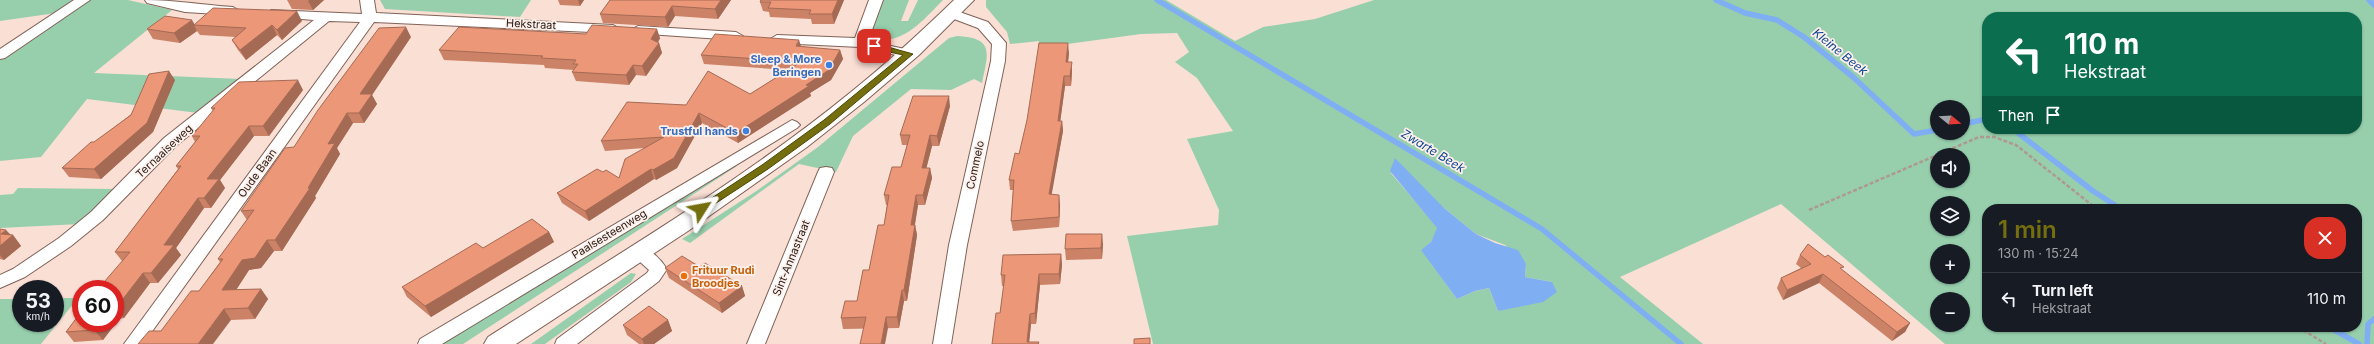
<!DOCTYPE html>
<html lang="en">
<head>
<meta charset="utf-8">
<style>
  :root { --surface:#171b24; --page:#242831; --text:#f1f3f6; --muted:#9ea1a6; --line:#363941; --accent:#746e0e }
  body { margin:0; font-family:Inter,sans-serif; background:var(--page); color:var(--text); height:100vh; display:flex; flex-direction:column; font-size:15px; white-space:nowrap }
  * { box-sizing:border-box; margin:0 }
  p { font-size:13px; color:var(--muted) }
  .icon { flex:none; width:22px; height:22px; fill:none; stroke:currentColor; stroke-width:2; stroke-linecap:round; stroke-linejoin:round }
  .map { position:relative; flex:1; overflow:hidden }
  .drawer { position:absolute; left:1982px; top:204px; width:380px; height:128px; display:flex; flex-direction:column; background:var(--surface); border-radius:16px; box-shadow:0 1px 3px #0004 }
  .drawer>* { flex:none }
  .guide { position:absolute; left:1982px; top:12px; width:380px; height:122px; border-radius:16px; box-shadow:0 1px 3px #0004; background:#0b6e4f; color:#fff; overflow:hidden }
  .needle { width:26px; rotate:108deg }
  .controls { position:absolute; left:1930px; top:100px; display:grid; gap:8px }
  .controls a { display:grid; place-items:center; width:40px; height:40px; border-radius:50%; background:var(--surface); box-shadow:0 1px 3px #0004; font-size:20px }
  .speed { position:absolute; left:12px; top:280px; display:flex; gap:8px; font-size:20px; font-weight:700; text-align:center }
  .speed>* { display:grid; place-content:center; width:52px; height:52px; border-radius:50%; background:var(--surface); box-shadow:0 1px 3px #0004; line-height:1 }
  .speed small { font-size:10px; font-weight:400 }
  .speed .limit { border:6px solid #d22; background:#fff; color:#111 }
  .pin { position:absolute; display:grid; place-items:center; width:34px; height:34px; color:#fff; margin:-17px; border-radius:8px; box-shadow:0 2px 6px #0006 }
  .me { position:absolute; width:44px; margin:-22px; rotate:56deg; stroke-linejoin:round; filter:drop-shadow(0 0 3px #0008) }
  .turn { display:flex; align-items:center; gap:14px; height:84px; padding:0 16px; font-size:18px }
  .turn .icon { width:52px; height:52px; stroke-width:2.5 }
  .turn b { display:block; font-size:28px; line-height:34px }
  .then { display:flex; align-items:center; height:38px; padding:0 16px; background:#0003; gap:8px; font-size:15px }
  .round { display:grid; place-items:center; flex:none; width:42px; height:42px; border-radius:16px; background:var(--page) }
  .overview { display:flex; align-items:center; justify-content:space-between; height:68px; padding:0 16px }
  h1 { font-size:24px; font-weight:600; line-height:30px; color:var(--accent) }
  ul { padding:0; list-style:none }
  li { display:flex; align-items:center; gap:12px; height:52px; padding:0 16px; border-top:1px solid var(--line) }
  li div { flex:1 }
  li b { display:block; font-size:15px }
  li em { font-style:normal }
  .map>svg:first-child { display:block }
  .green { fill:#97cfad; fill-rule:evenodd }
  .water { fill:#80aef3 }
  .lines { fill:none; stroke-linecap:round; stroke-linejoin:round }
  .stream { stroke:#80aef3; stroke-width:5.5 }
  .street-casing { stroke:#806257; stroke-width:2 }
  .primary-casing { stroke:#806257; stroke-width:2 }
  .path { stroke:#ae9991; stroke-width:2.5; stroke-dasharray:4 2; stroke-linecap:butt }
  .street { fill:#fff; fill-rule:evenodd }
  .primary { fill:#fff; fill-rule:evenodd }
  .wall { fill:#cb8267 }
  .shaded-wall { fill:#a56a54 }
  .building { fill:#ec9778; stroke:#a56a54 }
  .route { fill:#746e0e; stroke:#4b4809 }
  .shop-dot { fill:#3f7fe0; stroke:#fdefea; stroke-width:1.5 }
  .food-dot { fill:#e8710a; stroke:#fdefea; stroke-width:1.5 }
  .labels { text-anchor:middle; stroke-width:3.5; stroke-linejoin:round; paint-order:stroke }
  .street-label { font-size:11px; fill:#2c201b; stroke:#fdefea }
  .shop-label { font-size:11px; font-weight:bold; fill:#366cbe; stroke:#fdefea; text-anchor:end }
  .food-label { font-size:11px; font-weight:bold; fill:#c56008; stroke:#fdefea; text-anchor:start }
  .water-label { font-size:12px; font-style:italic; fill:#074391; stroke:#fdefea }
</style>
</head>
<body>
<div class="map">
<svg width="2374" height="344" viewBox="0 0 2374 344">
  <rect width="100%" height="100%" fill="#fadfd5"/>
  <path class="green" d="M 0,0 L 75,0 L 56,13 L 0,21 Z
    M 90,0 L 128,0 L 172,10 L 94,73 L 241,79 L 198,113 L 87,99 L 41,157 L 0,161 L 0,60 Z
    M 380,0 L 531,0 L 520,17 L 385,9 Z
    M 881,0 L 909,0 L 901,21 L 908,21 L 918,0 L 943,0 C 924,19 900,50 869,36 Z
    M 986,0 L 1166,0 L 1235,41 L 1263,27 L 1315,19 L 1374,0 L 2374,0 L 2374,344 L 1945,344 L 1781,204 L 1620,277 L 1703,344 L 1153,344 L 1127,236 L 1218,225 L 1219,210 L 1187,139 L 1233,131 L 1197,78 L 1175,62 L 1189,52 L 1177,33 L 1141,34 L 1038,48 L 1039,41 L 1010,44 L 1007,32 L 986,7 ZM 1987,17 L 2357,17 L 2357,129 L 1987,129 ZM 1937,107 L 1963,107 L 1963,133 L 1937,133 ZM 1937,155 L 1963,155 L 1963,181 L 1937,181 ZM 1390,172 L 1444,208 L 1476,234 L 1505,245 L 1526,264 L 1525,277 L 1552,282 L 1498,311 L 1489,288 L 1475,291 L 1457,299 L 1422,250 L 1431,242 L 1438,228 ZM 1937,203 L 1963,203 L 1963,229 L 1937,229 ZM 1987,209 L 2357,209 L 2357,327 L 1987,327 ZM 1937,251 L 1963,251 L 1963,277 L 1937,277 ZM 1937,299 L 1963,299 L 1963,325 L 1937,325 Z
    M 957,36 C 995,38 988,53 982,83 L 974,79 L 951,90 L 911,89 L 853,136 L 836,172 L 799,164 L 690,243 L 682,239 L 755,192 L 818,147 L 949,38 Z
    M 732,164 L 737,166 L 463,344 L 436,344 Z
    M 18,188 L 116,189 L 80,224 L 0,228 L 0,195 L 13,194 Z
    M 631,273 L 636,274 L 631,282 L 545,344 L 531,344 Z
    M 55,298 L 78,298 L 41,344 L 0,344 L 0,299 L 21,299 L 21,323 L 55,323 Z"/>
  <path class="water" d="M 1395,158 L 1444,208 L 1476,234 L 1495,243 L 1518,250 L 1526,264 L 1525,277 L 1552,282 L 1557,292 L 1543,302 L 1498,311 L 1489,288 L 1475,291 L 1457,299 L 1421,250 L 1431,242 L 1437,228 L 1390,171 Z"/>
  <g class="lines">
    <path class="stream" d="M 1157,0 L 1542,229 L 1681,344
      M 1716,0 L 1745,13 L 1777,20 L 1804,37 L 1853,77 L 1914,134 L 1937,130
      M 2369,0 L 2374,5
      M 1963,124 L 1987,119
      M 2013,129 L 2093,191 L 2121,209
      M 2329,327 L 2359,344
      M 2367,344 L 2368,324 L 2374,319"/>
    <defs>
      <path id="street" d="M 74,0 L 90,0 L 5,58 L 0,59 L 0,49 Z
        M 145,0 C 174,0 204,5 233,7 L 240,11 L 233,15 L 185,12 L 147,3 Z
        M 360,0 L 374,0 L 376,13 L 613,25 L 620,29 L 613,33 L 374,22 L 143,344 L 124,344 L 360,22 L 329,21 L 176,146 L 103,220 L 71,246 L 25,277 L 0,288 L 0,275 L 13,269 L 59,238 L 91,212 L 164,138 L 314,20 L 276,17 L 269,13 L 271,10 L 362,14 Z
        M 869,0 L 883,0 L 868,41 L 914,51 L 916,54 L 914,57 L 909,58 L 860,47 L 777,43 L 770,39 L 777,35 L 855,38 Z
        M 951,9 L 988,22 L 1006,43 L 1005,61 L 967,245 L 951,344 L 933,344 L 949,245 L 991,61 L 992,44 L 978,28 L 946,16 L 944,13 L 946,10 Z
        M 638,26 L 736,32 L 743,36 L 736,40 L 633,33 L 631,30 Z
        M 792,120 L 797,122 L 800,125 L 797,128 L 442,344 L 418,344 L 420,339 Z
        M 826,167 L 832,168 L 834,172 L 765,344 L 747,344 L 818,172 L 820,168 Z
        M 637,245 C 649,248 660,258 667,269 L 659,281 L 577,344 L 555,344 L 557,339 L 647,273 L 649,270 L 628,251 L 631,247 Z"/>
      <path id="primary" d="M 954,0 L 974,0 L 919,55 L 864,102 L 807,147 L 688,231 L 516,344 L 484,344 L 488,337 C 610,259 738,184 851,92 C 887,63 921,32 954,0 Z"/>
    </defs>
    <use href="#street" class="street-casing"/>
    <use href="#primary" class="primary-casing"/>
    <path class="path" d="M 1809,210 L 1979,137 L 1994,137 L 2016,145 L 2097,209
      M 2298,327 L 2326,344"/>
    <use href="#street" class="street"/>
    <use href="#primary" class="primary"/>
  </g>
  <path class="wall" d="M 287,0 L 324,0 L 313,10 L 292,9 Z
    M 558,0 L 584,0 L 580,6 L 560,5 Z
    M 610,0 L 731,0 L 718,19 L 675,16 L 668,27 L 603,23 L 600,14 Z
    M 761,0 L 844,0 L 834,24 L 812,24 L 811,19 L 770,17 L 769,12 L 763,11 L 760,2 Z
    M 302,21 L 282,40 L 277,35 L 246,60 L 238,50 L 232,40 L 236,37 L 200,35 L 197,31 L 180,43 L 153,39 L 147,29 L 194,25 Z
    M 411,37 L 372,95 L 377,104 L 364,123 L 353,123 L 337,148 L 340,154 L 315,196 L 316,198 L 282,251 L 274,251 L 261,268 L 249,270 L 236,290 L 261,289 L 268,299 L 255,319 L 231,320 L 161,331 L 199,291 L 220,262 L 218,259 L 247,220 L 241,211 L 294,147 Z
    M 660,38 L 658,43 L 659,43 L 662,53 L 646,76 L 636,75 L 629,85 L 576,81 L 572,72 L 574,70 L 545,68 L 544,65 L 444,60 L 439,50 Z
    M 801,47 L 840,50 L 843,59 L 831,80 L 810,93 L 811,96 L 738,143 L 702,123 L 677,168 L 656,180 L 654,179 L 589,221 L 562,203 L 557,193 L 603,172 L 619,178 L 644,148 L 605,151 L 601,141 L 686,105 L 750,94 L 788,70 L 704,64 L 701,55 Z
    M 1069,53 L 1068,62 L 1072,72 L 1071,86 L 1065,86 L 1060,121 L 1062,121 L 1063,131 L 1051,194 L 1060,205 L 1059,227 L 1013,231 L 1011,221 L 1013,190 L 1010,190 L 1009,180 L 1019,154 Z
    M 175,80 L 153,132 L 101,179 L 69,177 L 62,168 Z
    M 303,90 L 269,136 L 254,136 L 220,180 L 225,188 L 211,208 L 204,208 L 176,248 L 181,255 L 158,283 L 150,283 L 124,318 L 119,319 L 103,340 L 74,342 L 66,332 L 79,315 L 74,310 L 81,301 L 81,323 L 115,323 L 115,289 L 122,261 L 115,252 L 178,169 L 176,166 L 195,142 L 192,136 L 213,111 L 211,108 Z
    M 950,106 L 939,146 L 932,146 L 926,168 L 930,168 L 932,178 L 925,205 L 918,205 L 915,225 L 917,235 L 907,301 L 904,301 L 899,328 L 843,329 L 841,318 L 857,301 L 869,270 L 884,225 L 887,205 L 886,205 L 884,195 L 901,167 L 907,145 L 902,145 L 900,135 Z
    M 0,229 L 11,235 L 13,235 L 21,246 L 4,260 L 0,259 Z
    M 549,232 L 554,242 L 431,317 L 407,297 L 402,287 L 483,248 Z
    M 1103,244 L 1102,259 L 1066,260 L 1065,249 Z
    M 1061,254 L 1062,265 L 1060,284 L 1040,285 L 1036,324 L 1031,324 L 1029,342 L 1039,342 L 1039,344 L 992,344 L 1000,313 L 1004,286 L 1002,286 L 1001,275 Z
    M 1800,255 L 1842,270 L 1910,323 L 1905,332 L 1892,341 L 1819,283 L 1783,300 L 1777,288 L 1781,278 L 1801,268 L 1796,264 Z
    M 700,267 L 742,286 L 745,296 L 722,313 L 669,278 L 665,268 Z
    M 668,320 L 672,331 L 654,344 L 639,344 L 627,335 L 623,325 Z"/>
  <path class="shaded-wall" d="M 309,0 L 324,0 L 313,10 L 308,1 Z
    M 578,0 L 584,0 L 580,6 Z
    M 721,0 L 731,0 L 718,19 L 715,9 Z
    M 838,0 L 844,0 L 834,24 L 832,14 Z
    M 672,6 L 675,16 L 668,27 L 665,17 Z
    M 297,11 L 302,21 L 282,40 L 277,30 Z
    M 192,20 L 195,25 L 194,25 L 197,31 L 180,43 L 174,33 Z
    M 272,25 L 277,35 L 246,60 L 240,50 Z
    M 406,27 L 411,37 L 372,95 L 377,104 L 364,123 L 359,113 L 360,94 Z
    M 657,29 L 660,38 L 654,49 L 651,39 Z
    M 799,40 L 802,49 L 796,46 Z
    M 659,43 L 662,53 L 646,76 L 642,66 Z
    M 1068,43 L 1069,53 L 1067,72 L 1066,62 Z
    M 840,50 L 843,59 L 831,80 L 810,93 L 811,96 L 738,143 L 736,133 L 806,85 Z
    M 1072,62 L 1072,72 L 1071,86 L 1070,76 Z
    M 633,65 L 636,75 L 629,85 L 626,75 Z
    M 169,71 L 175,80 L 153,132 L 101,179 L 94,169 Z
    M 1064,76 L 1065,86 L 1059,131 L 1058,121 Z
    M 298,80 L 303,90 L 269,136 L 263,126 Z
    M 949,96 L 950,106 L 939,146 L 937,136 Z
    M 347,113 L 353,123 L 337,148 L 340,154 L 315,196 L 316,198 L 282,251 L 275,240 L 308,188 L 328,144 Z
    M 699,113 L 702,123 L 677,168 L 656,180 L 653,170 Z
    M 1062,121 L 1063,131 L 1050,204 L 1049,194 Z
    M 249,126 L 254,136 L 220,180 L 225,188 L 211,208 L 204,198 L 207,179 Z
    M 930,135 L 932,146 L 924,178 L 922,168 Z
    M 930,168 L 932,178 L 925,205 L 923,195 Z
    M 651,169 L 654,179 L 589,221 L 585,211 Z
    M 916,195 L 918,205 L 913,235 L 911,225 Z
    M 1059,195 L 1060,205 L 1059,227 Z
    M 198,198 L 204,208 L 176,248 L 181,255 L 158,283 L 151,273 L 164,245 Z
    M 915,225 L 917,235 L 907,301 L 904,290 Z
    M 6,230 L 12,236 L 13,235 L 21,246 L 4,260 L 0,255 L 0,246 L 1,234 Z
    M 549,232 L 554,242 L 431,317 L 425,306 Z
    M 1102,234 L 1103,244 L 1102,259 L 1101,248 Z
    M 267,240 L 274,251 L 261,268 L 249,270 L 229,301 L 222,290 L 242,260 Z
    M 1061,254 L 1062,265 L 1060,284 L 1059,274 Z
    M 143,273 L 150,283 L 124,318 L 116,308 Z
    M 1039,274 L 1040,285 L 1036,324 L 1035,313 Z
    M 1823,274 L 1819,283 L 1783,300 L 1787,290 Z
    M 742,286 L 745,296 L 722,313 L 719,303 Z
    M 261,289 L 268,299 L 255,319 L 248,308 Z
    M 902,290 L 904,301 L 899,328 L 897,317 Z
    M 224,309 L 231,320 L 213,344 L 198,344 Z
    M 115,313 L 119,319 L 103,340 L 94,330 L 100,323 L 115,323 Z
    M 1030,314 L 1031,324 L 1029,344 L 1027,342 Z
    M 886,317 L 888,328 L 885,344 L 881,344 Z
    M 668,320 L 672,331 L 654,344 L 644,344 L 642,339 Z
    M 1910,323 L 1905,332 L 1892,341 L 1897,332 Z"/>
  <path class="building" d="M 610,0 L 721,0 L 715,9 L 672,6 L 665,17 L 600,14 Z
    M 761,0 L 838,0 L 832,14 L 809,14 L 811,10 L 768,8 L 771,2 L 760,2 Z
    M 213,8 L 297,11 L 277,30 L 272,25 L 240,50 L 232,40 L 246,28 L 194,25 Z
    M 165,16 L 192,20 L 174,33 L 147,29 Z
    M 592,25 L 657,29 L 651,39 L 659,43 L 642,66 L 633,65 L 626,75 L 572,72 L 578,64 L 573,64 L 576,60 L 541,58 L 543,56 L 439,50 L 459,27 L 586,34 Z
    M 406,27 L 360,94 L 372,94 L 359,113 L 347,113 L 328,144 L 335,143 L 308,188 L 310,188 L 275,240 L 267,240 L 255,258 L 242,260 L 222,290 L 261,289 L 248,308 L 224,309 L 198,344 L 138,344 L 149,331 L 161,331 L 191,291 L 199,291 L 223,259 L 218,259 L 254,210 L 241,211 L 285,148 L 294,147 L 318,110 L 379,28 Z
    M 715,34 L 799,40 L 796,46 L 840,50 L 829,70 L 806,85 L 809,86 L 736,133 L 699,113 L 674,158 L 653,170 L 651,169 L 585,211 L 557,193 L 597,169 L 603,172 L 606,170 L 619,178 L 625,159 L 664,137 L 601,141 L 627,102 L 686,105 L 708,71 L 750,94 L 801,62 L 701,55 Z
    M 1039,43 L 1068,43 L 1066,62 L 1072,62 L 1070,76 L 1064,76 L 1058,121 L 1062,121 L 1049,194 L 1059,195 L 1059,217 L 1011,221 L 1014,180 L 1009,180 L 1015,153 L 1019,154 L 1027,120 Z
    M 169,71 L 147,123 L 94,169 L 62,168 L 91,142 L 94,142 L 131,115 L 149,74 Z
    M 298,80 L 263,126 L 249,126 L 207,179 L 219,179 L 204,198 L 198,198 L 164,245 L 174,245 L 151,273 L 143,273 L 116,308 L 115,308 L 115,289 L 98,289 L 130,252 L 115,252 L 181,166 L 176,166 L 200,136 L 192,136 L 215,108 L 211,108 L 239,82 Z
    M 913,96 L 949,96 L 937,136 L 930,135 L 922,168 L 930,168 L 923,195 L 916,195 L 911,225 L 915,225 L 904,290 L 902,290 L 897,317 L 886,317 L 881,344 L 860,344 L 866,317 L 841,318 L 845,301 L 857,301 L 863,270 L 869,270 L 878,225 L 884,225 L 889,195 L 884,195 L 892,167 L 901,167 L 910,135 L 900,135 Z
    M 532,219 L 549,232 L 425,306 L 402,287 L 476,243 L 483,248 Z
    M 0,229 L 6,230 L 1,234 L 13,235 L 0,246 Z
    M 1066,234 L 1102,234 L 1101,248 L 1065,249 Z
    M 1808,244 L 1825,257 L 1828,255 L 1844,267 L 1840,268 L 1910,323 L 1897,332 L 1823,274 L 1787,290 L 1781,278 L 1811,264 L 1800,255 Z
    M 1061,254 L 1059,274 L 1039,274 L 1035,313 L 1030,314 L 1027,342 L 1039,342 L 1038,344 L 992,344 L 996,313 L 1000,313 L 1005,275 L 1001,275 L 1003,255 Z
    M 682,256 L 700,267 L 705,263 L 742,286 L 719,303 L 665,268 Z
    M 81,301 L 81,309 L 74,310 Z
    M 649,306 L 668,320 L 642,339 L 623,325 Z
    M 81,312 L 81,323 L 100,323 L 94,330 L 66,332 Z
    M 1150,338 L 1150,344 L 1134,344 L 1134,339 Z"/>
  <path class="route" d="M 874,43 L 913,54 L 830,124 L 768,169 L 704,211 L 698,211 L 698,207 L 762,165 L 824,120 L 903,55 L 871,48 L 871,44 Z"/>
  <g class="shop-dot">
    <circle cx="829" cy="65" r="4"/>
    <circle cx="746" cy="131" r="4"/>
  </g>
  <circle class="food-dot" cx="684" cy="276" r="4"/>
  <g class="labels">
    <g class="street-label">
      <text transform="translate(531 24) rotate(3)" y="4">Hekstraat</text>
      <text transform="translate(164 151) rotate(-43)" y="4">Ternaaiseweg</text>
      <text transform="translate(975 165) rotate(-78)" y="4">Commelo</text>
      <text transform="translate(257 173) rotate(-54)" y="4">Oude Baan</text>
      <text transform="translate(609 234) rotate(-31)" y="4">Paalsesteenweg</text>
      <text transform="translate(791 258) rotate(-68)" y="4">Sint-Annastraat</text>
    </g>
    <g class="shop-label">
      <text x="821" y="63">Sleep &amp; More<tspan x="821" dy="13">Beringen</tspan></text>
      <text x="738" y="135">Trustful hands</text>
    </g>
    <g class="food-label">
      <text x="692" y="274">Frituur Rudi<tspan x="692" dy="13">Broodjes</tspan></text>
    </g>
    <g class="water-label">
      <text transform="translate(1840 52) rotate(39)" y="4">Kleine Beek</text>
      <text transform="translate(1433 151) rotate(31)" y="4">Zwarte Beek</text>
    </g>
  </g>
</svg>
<div class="controls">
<a><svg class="needle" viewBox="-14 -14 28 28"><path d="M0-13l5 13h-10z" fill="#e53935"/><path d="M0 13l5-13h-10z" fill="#9ea1a6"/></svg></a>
<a><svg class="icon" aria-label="sound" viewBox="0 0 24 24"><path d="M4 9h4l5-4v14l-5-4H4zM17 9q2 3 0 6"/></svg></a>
<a><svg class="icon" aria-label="layers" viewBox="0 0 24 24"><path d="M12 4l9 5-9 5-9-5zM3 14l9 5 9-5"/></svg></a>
<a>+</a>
<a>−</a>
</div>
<div class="speed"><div>53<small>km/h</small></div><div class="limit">60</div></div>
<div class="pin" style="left:874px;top:46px;background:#d93025"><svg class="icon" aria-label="arrive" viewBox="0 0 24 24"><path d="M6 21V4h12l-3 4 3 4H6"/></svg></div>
<svg class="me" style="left:701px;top:209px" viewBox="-20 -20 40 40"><path d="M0-17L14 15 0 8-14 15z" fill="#746e0e" stroke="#fff" stroke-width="4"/></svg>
<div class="guide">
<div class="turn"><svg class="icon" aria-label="left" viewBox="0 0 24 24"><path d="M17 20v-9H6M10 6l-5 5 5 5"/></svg><div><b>110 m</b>Hekstraat</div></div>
<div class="then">Then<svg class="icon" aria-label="arrive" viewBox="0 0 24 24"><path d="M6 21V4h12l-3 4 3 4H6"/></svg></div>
</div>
<section class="drawer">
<div class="overview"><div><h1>1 min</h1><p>130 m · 15:24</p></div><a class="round" style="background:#d93025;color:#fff"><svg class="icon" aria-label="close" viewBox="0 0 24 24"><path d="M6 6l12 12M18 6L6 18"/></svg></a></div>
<ul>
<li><svg class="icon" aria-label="left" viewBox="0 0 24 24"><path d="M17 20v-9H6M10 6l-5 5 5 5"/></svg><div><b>Turn left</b><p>Hekstraat</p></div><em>110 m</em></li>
</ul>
</section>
</div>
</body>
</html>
